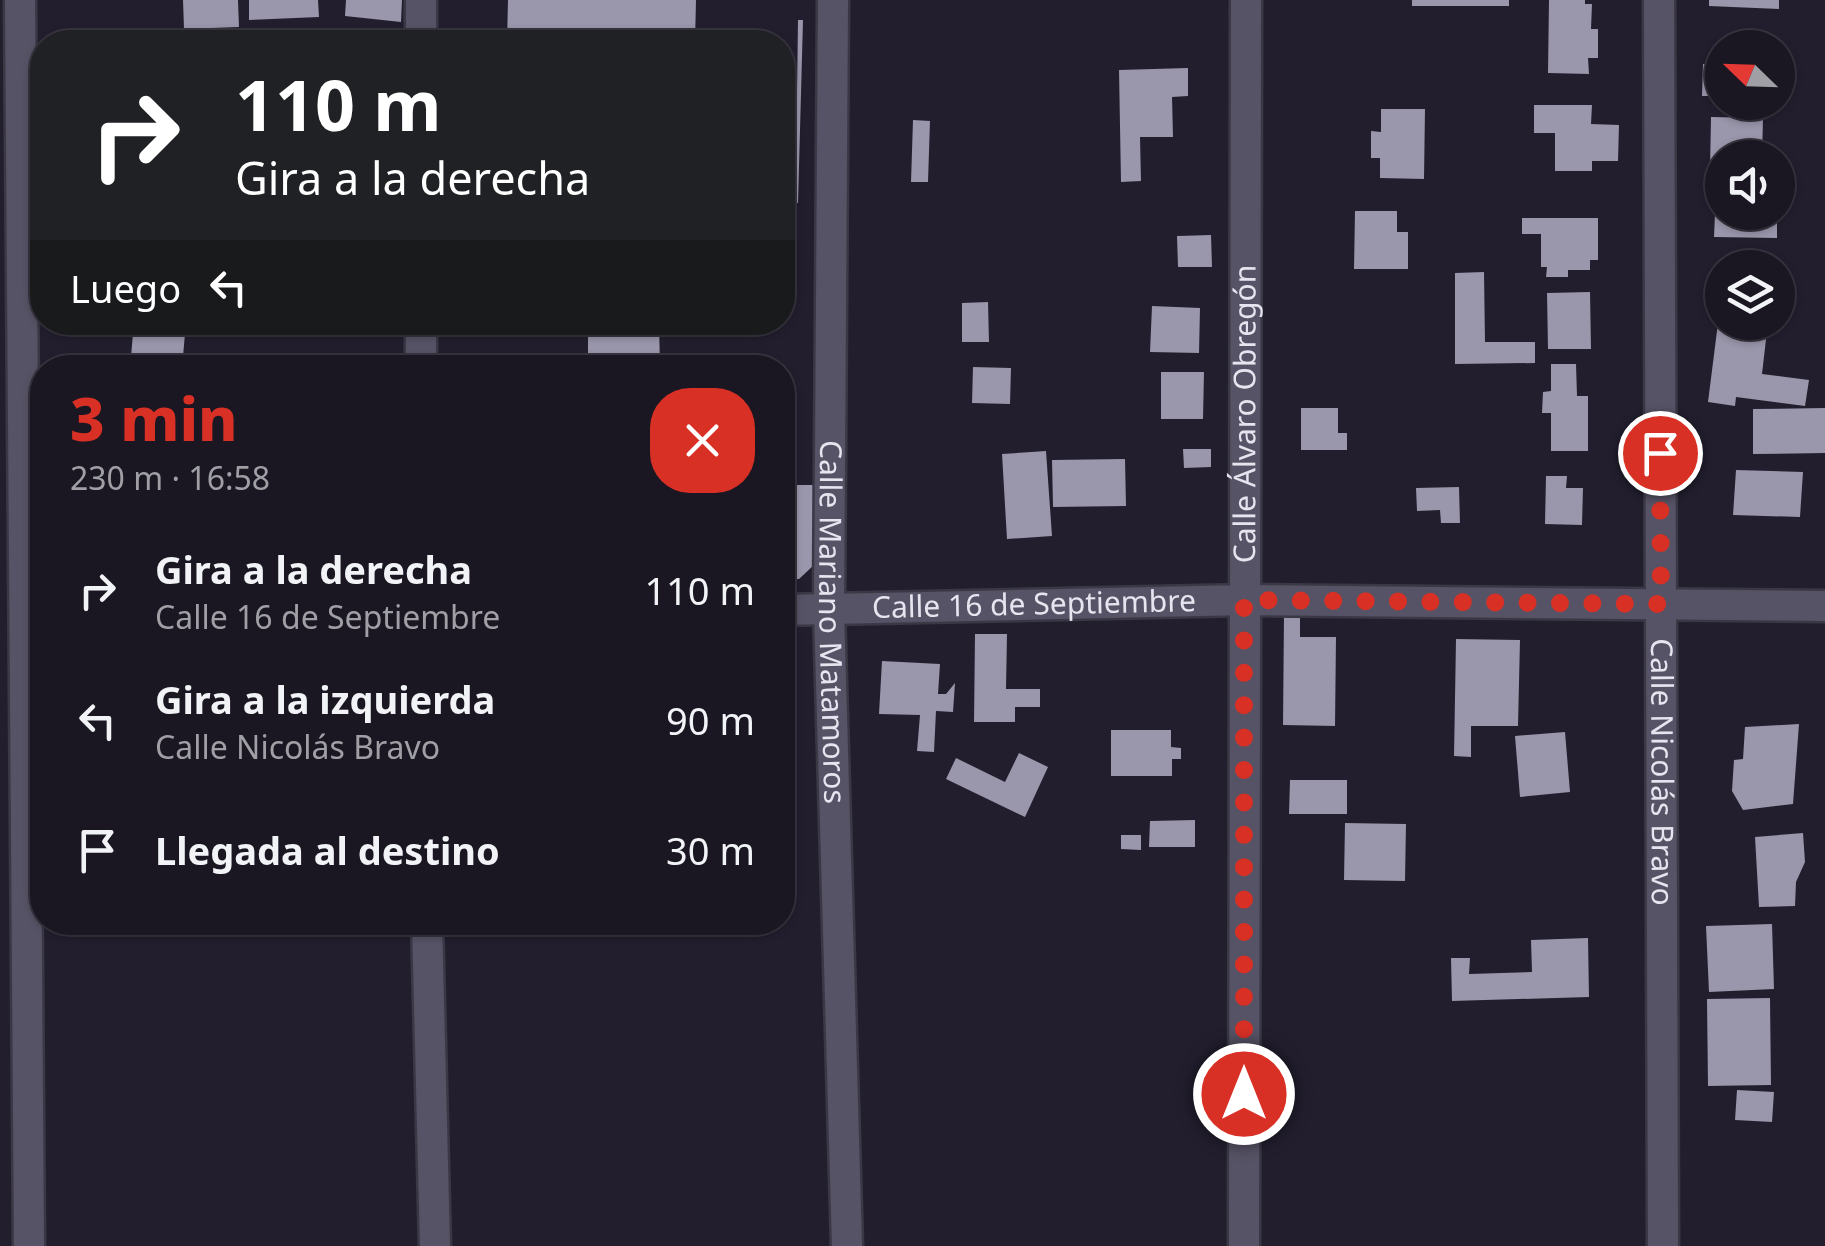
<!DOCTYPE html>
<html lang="es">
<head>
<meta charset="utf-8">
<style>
  :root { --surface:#1a1622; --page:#27232f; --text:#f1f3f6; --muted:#9f9fa5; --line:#383540; --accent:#d93025 }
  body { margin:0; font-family:"Noto Sans",sans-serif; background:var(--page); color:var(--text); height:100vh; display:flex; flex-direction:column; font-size:38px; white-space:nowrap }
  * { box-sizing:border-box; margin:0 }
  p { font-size:32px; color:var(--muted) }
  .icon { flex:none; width:55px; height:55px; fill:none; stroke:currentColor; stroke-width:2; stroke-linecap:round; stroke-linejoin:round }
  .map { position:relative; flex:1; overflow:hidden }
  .panel { position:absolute; left:30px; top:355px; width:765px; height:580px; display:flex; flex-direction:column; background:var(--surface); border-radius:40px; box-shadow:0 2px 8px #0004,0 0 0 2px var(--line) }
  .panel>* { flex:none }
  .top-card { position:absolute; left:30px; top:30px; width:765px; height:305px; border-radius:40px; box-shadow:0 2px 8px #0004,0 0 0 2px var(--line); background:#202124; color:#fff; overflow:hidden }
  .needle { width:65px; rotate:293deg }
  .buttons { position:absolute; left:1705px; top:30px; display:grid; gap:20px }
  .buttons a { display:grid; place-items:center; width:90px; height:90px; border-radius:50%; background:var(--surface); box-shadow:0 2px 8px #0004,0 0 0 2px var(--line); font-size:50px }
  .pin { position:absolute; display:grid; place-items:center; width:85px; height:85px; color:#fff; margin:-42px; border:5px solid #fff; border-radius:50%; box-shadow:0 2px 10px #0007 }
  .me { position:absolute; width:110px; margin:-55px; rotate:0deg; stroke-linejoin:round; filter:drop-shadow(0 0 8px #0008) }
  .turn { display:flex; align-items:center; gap:35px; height:210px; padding:0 40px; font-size:45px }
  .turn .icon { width:130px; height:130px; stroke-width:2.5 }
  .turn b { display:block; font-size:70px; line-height:85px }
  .then { display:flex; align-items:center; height:95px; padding:0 40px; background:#0003; gap:20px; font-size:38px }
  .round { display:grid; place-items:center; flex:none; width:105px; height:105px; border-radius:40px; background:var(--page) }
  .head { display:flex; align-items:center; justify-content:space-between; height:170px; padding:0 40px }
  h1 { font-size:60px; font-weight:800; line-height:75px; color:var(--accent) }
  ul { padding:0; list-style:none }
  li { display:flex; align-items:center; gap:30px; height:130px; padding:0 40px }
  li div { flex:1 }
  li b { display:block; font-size:38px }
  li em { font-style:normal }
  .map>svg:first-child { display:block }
  .building { fill:#9a96ab }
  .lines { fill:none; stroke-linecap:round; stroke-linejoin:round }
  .minor-casing { stroke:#3b3846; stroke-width:35 }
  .minor { stroke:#575366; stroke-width:30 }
  .route { stroke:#d93025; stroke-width:18; stroke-dasharray:0 32.4 }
  .labels { text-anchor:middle; stroke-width:10; stroke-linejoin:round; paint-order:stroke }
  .street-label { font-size:30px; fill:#e6e4ef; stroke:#181524 }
</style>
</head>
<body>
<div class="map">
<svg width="1825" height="1246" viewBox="0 0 1825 1246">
  <rect width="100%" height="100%" fill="#221e2e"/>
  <path class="building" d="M 183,0 L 238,0 L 239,27 L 184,29 Z
    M 249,0 L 318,0 L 319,17 L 249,20 Z
    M 346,0 L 402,0 L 401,22 L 345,16 Z
    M 508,0 L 696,0 L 695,42 L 507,42 Z
    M 1412,0 L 1509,0 L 1509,6 L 1412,6 Z
    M 1549,0 L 1585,0 L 1585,4 L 1592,4 L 1591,29 L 1598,29 L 1598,58 L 1588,58 L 1589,74 L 1548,73 Z
    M 1709,0 L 1779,0 L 1779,9 L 1709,6 Z
    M 798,20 L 803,20 L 798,203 L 782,202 L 782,93 L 797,93 Z
    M 1703,64 L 1722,64 L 1722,96 L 1702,96 Z
    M 1188,68 L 1188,96 L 1172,97 L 1173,137 L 1140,137 L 1141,181 L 1121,182 L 1119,70 Z
    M 1534,105 L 1592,105 L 1591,124 L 1619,125 L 1618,161 L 1592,161 L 1592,171 L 1555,171 L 1555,133 L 1534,133 Z
    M 1381,109 L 1425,109 L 1424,179 L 1380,178 L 1380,158 L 1371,158 L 1371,131 L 1381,132 Z
    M 1711,117 L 1763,118 L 1762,158 L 1722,158 L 1722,168 L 1710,168 Z
    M 913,120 L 930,121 L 928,182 L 911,182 Z
    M 1716,190 L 1722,190 L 1722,212 L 1777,212 L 1777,238 L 1714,237 Z
    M 1355,211 L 1397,211 L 1397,232 L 1408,232 L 1408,269 L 1354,269 Z
    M 1522,218 L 1598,218 L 1598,260 L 1590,260 L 1590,270 L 1568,270 L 1568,277 L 1546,277 L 1547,267 L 1541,267 L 1541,234 L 1522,234 Z
    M 1211,235 L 1212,267 L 1178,267 L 1177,236 Z
    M 1484,272 L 1485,342 L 1535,342 L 1535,363 L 1455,364 L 1455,273 Z
    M 1590,292 L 1591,349 L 1548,349 L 1547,293 Z
    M 988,302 L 989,342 L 962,342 L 962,303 Z
    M 1152,306 L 1200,308 L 1199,353 L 1150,352 Z
    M 1719,315 L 1722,315 L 1722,322 L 1768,322 L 1762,374 L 1809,380 L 1805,406 L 1736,397 L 1735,406 L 1708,402 Z
    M 134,322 L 186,322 L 182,368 L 130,368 Z
    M 305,322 L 359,322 L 359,335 L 306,336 Z
    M 588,322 L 659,322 L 660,368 L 588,368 Z
    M 1551,364 L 1576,364 L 1577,396 L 1588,396 L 1588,451 L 1551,451 L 1551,413 L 1542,413 L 1543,392 L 1551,391 Z
    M 973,367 L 1011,368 L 1010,404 L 972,403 Z
    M 1161,372 L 1204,372 L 1203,419 L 1161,419 Z
    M 1301,408 L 1338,408 L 1338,433 L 1347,433 L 1347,450 L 1301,450 Z
    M 1825,408 L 1825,453 L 1753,454 L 1753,409 Z
    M 1183,449 L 1211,449 L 1211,467 L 1184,468 Z
    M 1046,451 L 1052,536 L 1007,539 L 1002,454 Z
    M 1125,459 L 1126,506 L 1053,507 L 1052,460 Z
    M 1736,470 L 1803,472 L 1800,517 L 1733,515 Z
    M 1546,476 L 1567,476 L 1566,488 L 1583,488 L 1582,525 L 1545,524 Z
    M 782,485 L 815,485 L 814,565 L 799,579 L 782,579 Z
    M 1459,487 L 1460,523 L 1441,523 L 1440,510 L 1417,511 L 1416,488 Z
    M 1284,614 L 1300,614 L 1300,637 L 1336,637 L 1335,726 L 1283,725 Z
    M 975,634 L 1007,634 L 1006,689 L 1040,689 L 1040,707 L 1015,707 L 1015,722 L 974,722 Z
    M 1456,639 L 1520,640 L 1518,726 L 1471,726 L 1471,757 L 1454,756 Z
    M 882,661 L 940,664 L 938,694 L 946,694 L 955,683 L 953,712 L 936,711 L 934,752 L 917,751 L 920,715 L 879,714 Z
    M 1799,724 L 1793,804 L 1743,810 L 1732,791 L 1734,760 L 1743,759 L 1745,727 Z
    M 1111,730 L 1171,730 L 1171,747 L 1181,748 L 1181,759 L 1172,759 L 1172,776 L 1111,776 Z
    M 1565,732 L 1570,792 L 1520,797 L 1515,736 Z
    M 1019,753 L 1048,767 L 1025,817 L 946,779 L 956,758 L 1005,782 Z
    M 1290,780 L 1347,780 L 1347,814 L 1289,814 Z
    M 1195,820 L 1195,847 L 1149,847 L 1150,821 Z
    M 1345,823 L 1406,824 L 1405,881 L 1344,880 Z
    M 1803,833 L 1805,862 L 1796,882 L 1795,906 L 1759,907 L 1755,837 Z
    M 1121,835 L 1141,835 L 1141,850 L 1121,849 Z
    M 1772,924 L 1774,989 L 1709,992 L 1706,926 Z
    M 1588,938 L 1589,997 L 1452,1001 L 1451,958 L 1470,958 L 1469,974 L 1532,972 L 1531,940 Z
    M 1770,998 L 1771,1085 L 1708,1086 L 1707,999 Z
    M 1737,1090 L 1774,1092 L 1772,1122 L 1735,1120 Z"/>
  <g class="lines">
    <defs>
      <g id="minor">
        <path d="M 20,0 L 29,1246"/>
        <path id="s1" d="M 833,0 L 829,611 L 847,1246"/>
        <path id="s2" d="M 1659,0 L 1663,1246"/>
        <path d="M 421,42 L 421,0"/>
        <path d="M 421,368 L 421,322"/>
        <path id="s3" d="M 782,610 L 1245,600 L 1825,606"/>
        <path d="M 427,922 L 435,1246"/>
        <path id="s4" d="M 1244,1246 L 1246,0"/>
      </g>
    </defs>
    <use href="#minor" class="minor-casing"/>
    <use href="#minor" class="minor"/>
  </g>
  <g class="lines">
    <path class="route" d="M 1244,1094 L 1244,600 L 1661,604 L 1660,453"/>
  </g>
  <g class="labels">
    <g class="street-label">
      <text dy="10" stroke="none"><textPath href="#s4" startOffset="832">Calle Álvaro Obregón</textPath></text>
      <text dy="10" stroke="none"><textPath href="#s3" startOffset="252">Calle 16 de Septiembre</textPath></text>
      <text dy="10" stroke="none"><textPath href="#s1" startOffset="622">Calle Mariano Matamoros</textPath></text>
      <text dy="10" stroke="none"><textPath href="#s2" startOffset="772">Calle Nicolás Bravo</textPath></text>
    </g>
  </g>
</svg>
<div class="buttons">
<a><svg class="needle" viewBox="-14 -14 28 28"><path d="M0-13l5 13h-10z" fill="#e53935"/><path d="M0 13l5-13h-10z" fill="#9f9fa5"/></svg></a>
<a><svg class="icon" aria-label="sound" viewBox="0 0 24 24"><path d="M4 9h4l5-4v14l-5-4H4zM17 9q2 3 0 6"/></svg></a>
<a><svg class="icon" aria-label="layers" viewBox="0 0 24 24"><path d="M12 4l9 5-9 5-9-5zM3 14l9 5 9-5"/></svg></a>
</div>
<div class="pin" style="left:1660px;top:453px;background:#d93025"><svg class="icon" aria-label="arrive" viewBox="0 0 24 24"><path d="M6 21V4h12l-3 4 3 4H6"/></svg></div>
<svg class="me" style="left:1244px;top:1094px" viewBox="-20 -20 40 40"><circle r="17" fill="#d93025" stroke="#fff" stroke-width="3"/><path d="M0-11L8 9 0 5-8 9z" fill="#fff"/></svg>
<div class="top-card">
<div class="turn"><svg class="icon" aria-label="right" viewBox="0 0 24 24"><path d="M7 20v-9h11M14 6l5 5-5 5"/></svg><div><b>110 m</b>Gira a la derecha</div></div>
<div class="then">Luego<svg class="icon" aria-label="left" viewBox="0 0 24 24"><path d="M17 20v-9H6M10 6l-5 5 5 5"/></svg></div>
</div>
<section class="panel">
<div class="head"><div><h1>3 min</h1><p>230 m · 16:58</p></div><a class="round" style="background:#d93025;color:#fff"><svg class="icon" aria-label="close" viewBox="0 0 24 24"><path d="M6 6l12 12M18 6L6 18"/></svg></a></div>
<ul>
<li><svg class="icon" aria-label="right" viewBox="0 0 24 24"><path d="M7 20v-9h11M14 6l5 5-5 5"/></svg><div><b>Gira a la derecha</b><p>Calle 16 de Septiembre</p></div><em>110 m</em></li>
<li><svg class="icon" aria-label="left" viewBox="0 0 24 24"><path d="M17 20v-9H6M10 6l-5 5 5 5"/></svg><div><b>Gira a la izquierda</b><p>Calle Nicolás Bravo</p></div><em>90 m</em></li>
<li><svg class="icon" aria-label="arrive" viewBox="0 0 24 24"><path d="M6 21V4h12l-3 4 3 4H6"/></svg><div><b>Llegada al destino</b></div><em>30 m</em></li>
</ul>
</section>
</div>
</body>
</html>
